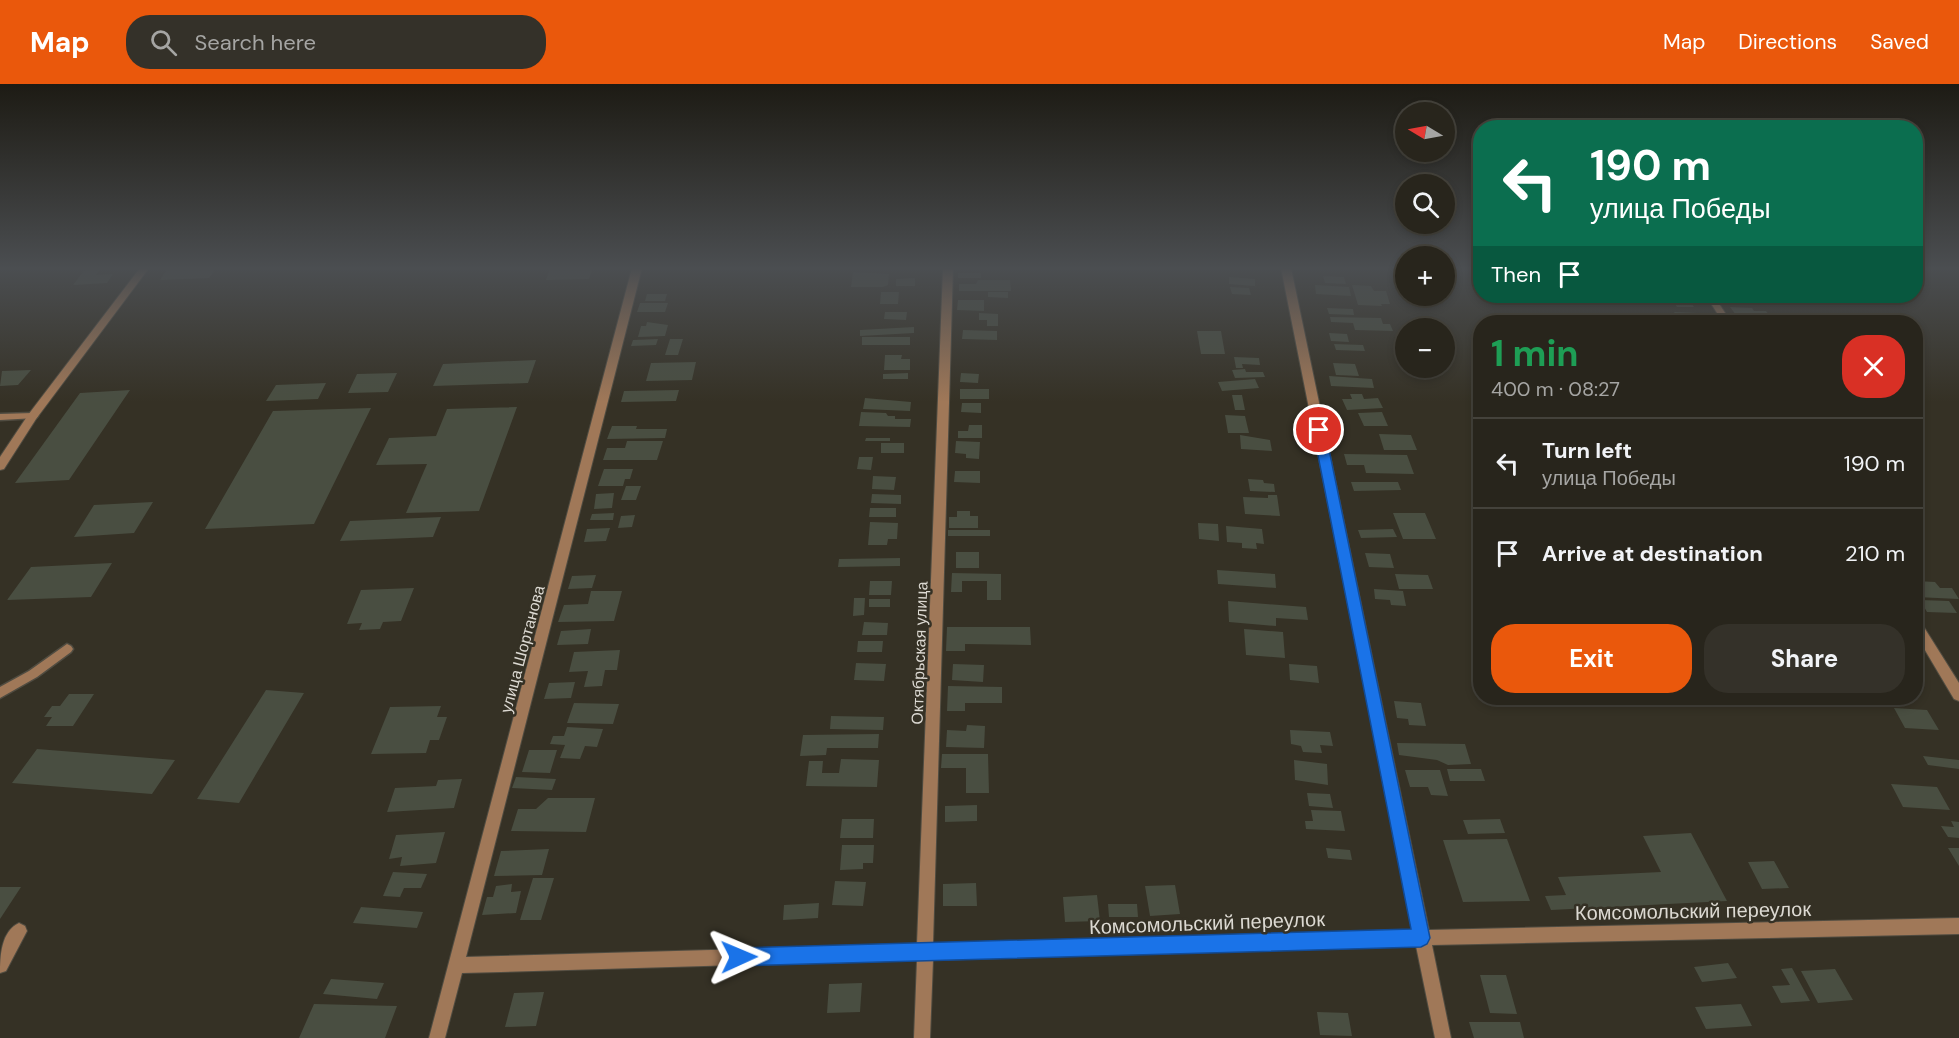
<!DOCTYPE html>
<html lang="en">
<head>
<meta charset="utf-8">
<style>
  :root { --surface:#28251c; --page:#343129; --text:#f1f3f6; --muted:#a5a5a3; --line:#44423b; --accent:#ea580c }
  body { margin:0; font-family:"DM Sans",sans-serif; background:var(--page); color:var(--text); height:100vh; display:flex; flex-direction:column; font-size:22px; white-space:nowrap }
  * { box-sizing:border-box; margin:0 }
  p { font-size:20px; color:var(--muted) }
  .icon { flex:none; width:33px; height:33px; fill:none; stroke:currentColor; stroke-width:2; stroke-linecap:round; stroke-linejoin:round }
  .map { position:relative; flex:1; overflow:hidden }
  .side { position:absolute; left:1473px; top:231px; width:450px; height:390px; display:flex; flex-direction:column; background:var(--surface); border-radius:24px; box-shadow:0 3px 9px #0003,0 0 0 2px var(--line) }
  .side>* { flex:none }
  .top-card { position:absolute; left:1473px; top:36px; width:450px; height:183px; border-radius:24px; box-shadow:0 3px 9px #0003,0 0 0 2px var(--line); background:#0b6e4f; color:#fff; overflow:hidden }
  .needle { width:39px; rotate:280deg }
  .fabs { position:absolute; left:1395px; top:18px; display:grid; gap:12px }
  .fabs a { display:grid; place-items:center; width:60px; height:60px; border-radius:50%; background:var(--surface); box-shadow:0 3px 9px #0003,0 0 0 2px var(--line); font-size:30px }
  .pin { position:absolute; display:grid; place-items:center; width:51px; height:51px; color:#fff; margin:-26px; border:3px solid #fff; border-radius:50%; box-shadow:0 2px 6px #0007 }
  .me { position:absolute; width:66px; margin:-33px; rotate:89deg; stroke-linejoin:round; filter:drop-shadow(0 0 4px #0008) }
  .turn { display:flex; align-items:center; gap:21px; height:126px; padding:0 18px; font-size:27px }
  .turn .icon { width:78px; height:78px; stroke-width:2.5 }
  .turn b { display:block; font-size:42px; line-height:51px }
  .then { display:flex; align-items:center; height:57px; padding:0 18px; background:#0003; gap:12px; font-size:22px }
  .round { display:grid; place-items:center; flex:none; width:63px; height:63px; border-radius:24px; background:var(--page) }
  .head { display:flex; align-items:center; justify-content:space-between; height:102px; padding:0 18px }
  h1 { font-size:36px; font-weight:700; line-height:45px; color:#1e9e55 }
  .cta { display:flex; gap:12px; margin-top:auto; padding:12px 18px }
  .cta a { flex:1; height:69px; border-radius:24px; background:var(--accent); color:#fff; font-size:24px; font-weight:700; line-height:69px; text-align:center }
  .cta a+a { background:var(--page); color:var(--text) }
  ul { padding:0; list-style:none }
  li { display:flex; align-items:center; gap:18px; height:90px; padding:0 18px; border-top:2px solid var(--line) }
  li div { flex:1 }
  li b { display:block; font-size:22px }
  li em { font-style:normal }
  header { display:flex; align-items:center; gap:36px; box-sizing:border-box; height:84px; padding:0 30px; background:var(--accent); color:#fff }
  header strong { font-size:28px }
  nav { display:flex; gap:33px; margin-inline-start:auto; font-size:21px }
  .search { width:420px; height:54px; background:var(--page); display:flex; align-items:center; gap:15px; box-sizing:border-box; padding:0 21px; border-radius:24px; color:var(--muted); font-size:22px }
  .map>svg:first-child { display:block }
  .building { fill:#494e41 }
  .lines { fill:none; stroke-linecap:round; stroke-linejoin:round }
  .service-casing { stroke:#504c41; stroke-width:3 }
  .minor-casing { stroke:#504c41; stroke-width:2 }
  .service { fill:#a07858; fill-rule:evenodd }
  .minor { fill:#a07858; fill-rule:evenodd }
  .route { fill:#1a73e8; stroke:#114b97; stroke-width:1.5 }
  .labels { text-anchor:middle; stroke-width:5; stroke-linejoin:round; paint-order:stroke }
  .street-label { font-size:16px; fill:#dcd9d2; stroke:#353125 }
  .near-street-label { font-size:20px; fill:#dcd9d2; stroke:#353125 }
</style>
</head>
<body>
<header>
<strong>Map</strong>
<div class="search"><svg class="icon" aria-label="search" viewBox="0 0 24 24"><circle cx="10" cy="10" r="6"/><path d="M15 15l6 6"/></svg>Search here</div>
<nav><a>Map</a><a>Directions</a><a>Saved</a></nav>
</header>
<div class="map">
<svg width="1959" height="954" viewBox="0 0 1959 954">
  <rect width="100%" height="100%" fill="#353125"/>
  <path class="building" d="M 86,184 L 101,184 L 96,191 L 113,190 L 107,199 L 73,201 Z
    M 168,184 L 216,184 L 209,194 L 160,196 Z
    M 550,184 L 593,184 L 589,195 L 546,196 Z
    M 853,188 L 889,190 L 888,201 L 883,203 L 851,203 Z
    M 958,189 L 981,189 L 981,194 L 958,194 Z
    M 1323,192 L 1344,193 L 1346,200 L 1325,199 Z
    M 1229,193 L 1255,195 L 1255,202 L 1229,200 Z
    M 915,194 L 915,202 L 896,202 L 896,195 Z
    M 978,196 L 1010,196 L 1011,207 L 959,207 L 959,200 L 976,200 Z
    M 1315,201 L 1349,203 L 1351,212 L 1316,210 Z
    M 1352,201 L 1371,202 L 1374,207 L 1386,207 L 1390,220 L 1381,220 L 1382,222 L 1358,221 Z
    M 1230,203 L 1249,204 L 1251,211 L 1232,210 Z
    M 881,208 L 899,208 L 898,220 L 880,220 Z
    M 988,208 L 1008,208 L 1008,214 L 988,213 Z
    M 647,210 L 667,210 L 665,217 L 645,217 Z
    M 958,216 L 984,216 L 984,227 L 957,226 Z
    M 1673,217 L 1690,217 L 1694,223 L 1677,223 Z
    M 640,219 L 668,219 L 665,228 L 637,228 Z
    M 1730,223 L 1752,224 L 1754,227 L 1766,227 L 1773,236 L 1739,235 Z
    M 1327,224 L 1353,225 L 1354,231 L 1329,230 Z
    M 885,228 L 907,228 L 906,236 L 884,235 Z
    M 1674,228 L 1698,229 L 1703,238 L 1680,237 Z
    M 979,229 L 998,230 L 998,242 L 987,242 L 987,236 L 979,236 Z
    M 1330,233 L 1381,234 L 1383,240 L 1390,240 L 1393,247 L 1355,246 L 1353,239 L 1331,238 Z
    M 647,238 L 668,241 L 665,252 L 638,253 L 641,242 L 646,242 Z
    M 914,243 L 914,249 L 860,252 L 860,246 Z
    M 963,246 L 997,247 L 997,256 L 962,255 Z
    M 1197,247 L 1221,247 L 1225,270 L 1201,270 Z
    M 1329,249 L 1347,250 L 1349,258 L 1331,257 Z
    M 862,253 L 910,253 L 910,261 L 862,261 Z
    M 658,255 L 656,261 L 631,262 L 633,256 Z
    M 670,255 L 683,255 L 678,271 L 665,271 Z
    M 1334,260 L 1363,261 L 1365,267 L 1336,266 Z
    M 885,271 L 902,271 L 901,275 L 910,275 L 910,286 L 884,286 Z
    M 1234,273 L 1259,274 L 1260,281 L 1242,280 L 1243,284 L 1236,284 Z
    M 536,276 L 528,299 L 433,302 L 443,280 Z
    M 696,278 L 692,296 L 646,297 L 651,279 Z
    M 1333,279 L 1355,280 L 1359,292 L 1336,291 Z
    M 1245,285 L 1246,288 L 1263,288 L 1265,293 L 1235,294 L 1232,286 Z
    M 31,286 L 18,301 L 0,302 L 2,287 Z
    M 397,289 L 388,308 L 348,309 L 357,290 Z
    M 908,289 L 908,295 L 883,295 L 883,290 Z
    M 961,289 L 979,290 L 978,299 L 960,298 Z
    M 1329,292 L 1372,295 L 1374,304 L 1331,302 Z
    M 1255,295 L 1259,304 L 1222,307 L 1218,298 Z
    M 326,299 L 318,315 L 266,317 L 276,301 Z
    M 960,305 L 989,305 L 989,315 L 960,315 Z
    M 130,306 L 69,396 L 15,399 L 80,309 Z
    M 679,306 L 676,317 L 621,318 L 624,307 Z
    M 1350,310 L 1362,310 L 1364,315 L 1378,314 L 1383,324 L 1347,326 L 1342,315 L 1352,315 Z
    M 1232,311 L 1242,311 L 1245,326 L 1235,326 Z
    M 865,314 L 911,318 L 910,327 L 863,325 Z
    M 962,319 L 981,319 L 981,329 L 961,328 Z
    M 517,323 L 479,427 L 406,429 L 427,380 L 376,381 L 389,354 L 436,352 L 447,325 Z
    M 371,324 L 314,440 L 205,445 L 273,327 Z
    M 861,328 L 886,329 L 888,332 L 895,332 L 895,335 L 911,335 L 910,343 L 859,342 Z
    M 1382,328 L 1388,342 L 1364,342 L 1358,329 Z
    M 1225,331 L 1245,332 L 1249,349 L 1228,349 Z
    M 969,341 L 982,341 L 982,354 L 958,354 L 958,347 L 968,347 Z
    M 612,342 L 637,342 L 636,345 L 667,345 L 665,354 L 607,355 Z
    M 1379,350 L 1411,351 L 1417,366 L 1384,366 Z
    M 1240,351 L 1270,356 L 1272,367 L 1241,365 Z
    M 866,354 L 890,354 L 890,357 L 865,357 Z
    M 627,357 L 663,357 L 657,376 L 603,376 L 607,364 L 625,364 Z
    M 956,357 L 980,358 L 979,375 L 966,374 L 966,370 L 955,369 Z
    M 881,359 L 904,359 L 904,369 L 881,369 Z
    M 1344,370 L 1407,371 L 1414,390 L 1366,389 L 1364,381 L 1347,381 Z
    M 859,373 L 873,373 L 871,386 L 857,385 Z
    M 604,385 L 633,385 L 630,395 L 625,395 L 623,402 L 598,402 Z
    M 955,387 L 980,387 L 980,399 L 954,398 Z
    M 873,392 L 896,393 L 894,406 L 872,405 Z
    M 1248,395 L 1263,396 L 1264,399 L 1274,400 L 1275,408 L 1250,407 Z
    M 1351,398 L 1398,398 L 1401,406 L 1354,407 Z
    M 626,402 L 641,402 L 636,416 L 621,416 Z
    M 614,409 L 612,424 L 594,425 L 596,410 Z
    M 872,410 L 901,411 L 901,420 L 871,419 Z
    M 1268,411 L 1277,411 L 1280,432 L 1245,430 L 1243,413 L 1268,414 Z
    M 153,418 L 134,449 L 74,453 L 94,421 Z
    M 870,424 L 896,424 L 896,433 L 869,433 Z
    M 957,427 L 970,427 L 970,432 L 978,432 L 978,444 L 949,444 L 949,433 L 957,433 Z
    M 614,429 L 613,436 L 590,436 L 592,430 Z
    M 1393,429 L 1425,429 L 1436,455 L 1403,455 Z
    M 635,431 L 632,443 L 618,444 L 621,432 Z
    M 441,433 L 433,453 L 340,457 L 350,437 Z
    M 870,438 L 898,439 L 897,455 L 888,455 L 887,461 L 868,461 Z
    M 1198,439 L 1218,440 L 1219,457 L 1199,455 Z
    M 1226,442 L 1262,445 L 1264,460 L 1256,459 L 1257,465 L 1242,464 L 1242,459 L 1227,458 Z
    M 610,444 L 606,457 L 584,458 L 587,445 Z
    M 1393,445 L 1397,453 L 1361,454 L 1358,446 Z
    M 948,446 L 990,446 L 990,452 L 948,452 Z
    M 956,468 L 979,468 L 979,484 L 956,484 Z
    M 1365,469 L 1390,470 L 1394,484 L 1369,483 Z
    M 900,474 L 900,482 L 838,483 L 839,475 Z
    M 112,479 L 91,513 L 7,516 L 31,483 Z
    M 1217,486 L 1275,490 L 1276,504 L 1218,500 Z
    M 952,489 L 1001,490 L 1001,516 L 987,516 L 987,497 L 962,497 L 962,508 L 951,508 Z
    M 1395,490 L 1428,491 L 1433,505 L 1399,505 Z
    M 596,491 L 592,504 L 568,505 L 572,492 Z
    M 870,497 L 892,497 L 891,511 L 869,511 Z
    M 1916,497 L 1935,498 L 1940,504 L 1952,504 L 1959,515 L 1916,513 Z
    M 414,504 L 401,537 L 383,538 L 380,545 L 359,546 L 362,539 L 347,540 L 361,506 Z
    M 1374,505 L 1403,507 L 1406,522 L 1391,521 L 1390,516 L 1375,515 Z
    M 591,507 L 622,507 L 614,537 L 558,538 L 564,521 L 588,520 Z
    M 854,514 L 865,514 L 864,531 L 853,532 Z
    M 869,515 L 890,515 L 890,523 L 869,523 Z
    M 1920,516 L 1949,517 L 1957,529 L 1927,528 Z
    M 1228,517 L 1306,523 L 1308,536 L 1276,534 L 1276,542 L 1229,538 Z
    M 864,538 L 888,539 L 887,551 L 862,551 Z
    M 947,543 L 1030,543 L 1031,561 L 965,560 L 965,567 L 946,567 Z
    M 591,545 L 588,560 L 557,561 L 561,547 Z
    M 1244,545 L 1283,548 L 1285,574 L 1246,571 Z
    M 858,557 L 883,557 L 882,568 L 857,568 Z
    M 620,566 L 617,586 L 605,586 L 602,602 L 584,603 L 588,587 L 569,588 L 574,568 Z
    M 856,579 L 886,580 L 884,597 L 854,596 Z
    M 953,580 L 984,581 L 983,598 L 952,596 Z
    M 1289,580 L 1317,582 L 1319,599 L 1290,596 Z
    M 575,598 L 571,614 L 544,615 L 549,599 Z
    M 948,602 L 1002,603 L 1002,619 L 965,619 L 965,627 L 947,627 Z
    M 266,606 L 304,609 L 239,719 L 197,715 Z
    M 69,610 L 94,610 L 73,642 L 46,642 L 52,633 L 44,633 L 52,622 L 60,622 Z
    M 1394,617 L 1421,619 L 1426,642 L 1409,641 L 1408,635 L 1397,634 Z
    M 574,619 L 619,620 L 613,640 L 567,639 Z
    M 441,622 L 437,633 L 447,633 L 439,656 L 430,656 L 426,669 L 371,670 L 390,623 Z
    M 1894,624 L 1927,626 L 1939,646 L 1905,644 Z
    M 831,632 L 884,633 L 883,646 L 830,645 Z
    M 967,641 L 985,642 L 984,664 L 946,663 L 947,646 L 966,647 Z
    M 567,643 L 603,645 L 597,663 L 585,662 L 580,675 L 560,674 L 565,661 L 550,660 L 553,652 L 564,652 Z
    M 1290,646 L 1330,648 L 1333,662 L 1320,661 L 1322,669 L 1303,668 L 1301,662 L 1291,660 Z
    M 879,650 L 878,664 L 827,664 L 826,671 L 800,672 L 803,651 Z
    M 1397,659 L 1465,660 L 1471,680 L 1448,681 L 1437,676 L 1399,671 Z
    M 37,665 L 175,676 L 152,710 L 12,699 Z
    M 529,666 L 557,666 L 550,689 L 522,688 Z
    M 942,670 L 988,670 L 989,709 L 966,709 L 966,684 L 941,684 Z
    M 1923,672 L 1959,676 L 1959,685 L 1928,681 Z
    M 841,675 L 879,676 L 877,703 L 806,702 L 809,677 L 823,677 L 822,689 L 839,689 Z
    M 1294,676 L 1327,680 L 1328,701 L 1295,696 Z
    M 1447,685 L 1481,685 L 1485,697 L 1450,697 Z
    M 1405,686 L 1440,686 L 1448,712 L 1431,711 L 1428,703 L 1410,703 Z
    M 516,693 L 556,695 L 552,706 L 512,704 Z
    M 462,695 L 454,724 L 387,728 L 395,704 L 436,702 L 438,696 Z
    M 1891,700 L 1937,703 L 1950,726 L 1903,723 Z
    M 1307,709 L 1330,710 L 1333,724 L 1309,722 Z
    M 548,714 L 595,714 L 586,748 L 511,747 L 518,725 L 536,725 Z
    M 977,721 L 977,737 L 945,738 L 945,722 Z
    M 1311,726 L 1341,727 L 1345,747 L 1306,745 L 1305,737 L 1313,737 Z
    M 842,735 L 874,735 L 873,754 L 840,754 Z
    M 1500,735 L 1505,749 L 1468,750 L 1463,736 Z
    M 1951,737 L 1959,738 L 1959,754 L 1948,753 L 1941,742 L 1954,743 Z
    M 445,748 L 436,779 L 400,782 L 402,773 L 389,775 L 396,751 Z
    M 1691,749 L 1727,817 L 1551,826 L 1545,812 L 1566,811 L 1558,793 L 1661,788 L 1643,752 Z
    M 1507,755 L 1530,817 L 1463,818 L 1443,756 Z
    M 842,761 L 874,761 L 873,779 L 863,779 L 863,785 L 840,786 Z
    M 1326,764 L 1350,766 L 1352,776 L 1328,774 Z
    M 1948,764 L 1959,764 L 1959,782 Z
    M 549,765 L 542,791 L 494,792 L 501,767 Z
    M 1774,777 L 1789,804 L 1762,805 L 1748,778 Z
    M 393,788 L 427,790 L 421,804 L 404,804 L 400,813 L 383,812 Z
    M 533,794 L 554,794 L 541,836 L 520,836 Z
    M 835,797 L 866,798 L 863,822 L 832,821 Z
    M 976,799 L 977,822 L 943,822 L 943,800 Z
    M 512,800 L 511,808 L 521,807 L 516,829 L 482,831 L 487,813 L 493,813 L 496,802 Z
    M 1175,801 L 1180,830 L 1150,832 L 1145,802 Z
    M 0,803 L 21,803 L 0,835 Z
    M 1097,811 L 1100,837 L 1065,838 L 1063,813 Z
    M 819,819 L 818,834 L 783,836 L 784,821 Z
    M 1108,820 L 1137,820 L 1138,833 L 1109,833 Z
    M 361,823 L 423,828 L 417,844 L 353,839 Z
    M 1728,879 L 1737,894 L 1702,898 L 1694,883 Z
    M 1792,884 L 1810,917 L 1781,919 L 1772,902 L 1790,901 L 1781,885 Z
    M 1835,885 L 1853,916 L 1818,919 L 1801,887 Z
    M 1480,891 L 1506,891 L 1517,930 L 1490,929 Z
    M 331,895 L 384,899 L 377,915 L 323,910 Z
    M 862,899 L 860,928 L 827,929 L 829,900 Z
    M 544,908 L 536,942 L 505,943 L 514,909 Z
    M 314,920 L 397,922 L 385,954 L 299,954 Z
    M 1741,920 L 1752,942 L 1706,945 L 1695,923 Z
    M 1317,928 L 1348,929 L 1352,952 L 1320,951 Z
    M 1469,938 L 1520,938 L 1524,954 L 1474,954 Z"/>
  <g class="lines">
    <defs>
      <path id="service" d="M 33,329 L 36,330 L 38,332 L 36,334 L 0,336 L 0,330 Z
        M 67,560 L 71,562 L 73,565 L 71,568 L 37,593 L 0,614 L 0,603 L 29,587 Z"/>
      <path id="minor" d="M 140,184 L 149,184 L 36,335 L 4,385 L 0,386 L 0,373 L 28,331 Z
        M 632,184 L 642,184 L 466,873 L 917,860 L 943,184 L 953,184 L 933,860 L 1413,846 L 1281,184 L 1291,184 L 1429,846 L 1959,834 L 1959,850 L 1432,861 L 1451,954 L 1435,954 L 1416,862 L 933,876 L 930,954 L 914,954 L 917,876 L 462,889 L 445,954 L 429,954 Z
        M 1706,212 L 1714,212 L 1731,238 L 1723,238 Z
        M 1916,536 L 1920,537 L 1959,599 L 1959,617 L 1954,615 L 1916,551 Z
        M 19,839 L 25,842 L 27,847 L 6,887 L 0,889 C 0,873 1,847 19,839 Z"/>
    </defs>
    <use href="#service" class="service-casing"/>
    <use href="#minor" class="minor-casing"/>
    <use href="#service" class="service"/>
    <use href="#minor" class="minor"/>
  </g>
  <linearGradient id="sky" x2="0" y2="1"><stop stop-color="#1d1b14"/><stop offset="0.58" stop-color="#4b4e51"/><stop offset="1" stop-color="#4b4e51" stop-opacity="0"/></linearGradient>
  <rect width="1959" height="318" fill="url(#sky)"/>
  <path class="route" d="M 1319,342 L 1325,346 L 1430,854 L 1427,860 L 1421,863 L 739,882 L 732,880 L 730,873 L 732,867 L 739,864 L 1411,845 L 1313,346 Z"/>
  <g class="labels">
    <g class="street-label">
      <text transform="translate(522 565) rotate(-75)" y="6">улица Шортанова</text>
      <text transform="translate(919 569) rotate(-88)" y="6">Октябрьская улица</text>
    </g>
    <g class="near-street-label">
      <text transform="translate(1693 827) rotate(-1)" y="7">Комсомольский переулок</text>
      <text transform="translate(1207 839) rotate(-2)" y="7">Комсомольский переулок</text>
    </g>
  </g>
</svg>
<div class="fabs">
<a><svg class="needle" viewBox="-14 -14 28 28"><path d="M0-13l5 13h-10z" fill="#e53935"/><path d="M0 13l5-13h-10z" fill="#a5a5a3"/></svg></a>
<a><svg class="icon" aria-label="search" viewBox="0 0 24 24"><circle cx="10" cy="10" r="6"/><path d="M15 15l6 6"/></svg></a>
<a>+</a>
<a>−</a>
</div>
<div class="pin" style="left:1319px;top:346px;background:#d93025"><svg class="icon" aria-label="arrive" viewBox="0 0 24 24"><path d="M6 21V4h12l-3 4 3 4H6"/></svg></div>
<svg class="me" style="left:739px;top:873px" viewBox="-20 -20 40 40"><path d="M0-17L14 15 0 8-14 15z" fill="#1a73e8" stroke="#fff" stroke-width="4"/></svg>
<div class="top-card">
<div class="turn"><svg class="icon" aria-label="left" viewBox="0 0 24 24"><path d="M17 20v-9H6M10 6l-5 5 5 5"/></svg><div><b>190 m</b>улица Победы</div></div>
<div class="then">Then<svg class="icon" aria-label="arrive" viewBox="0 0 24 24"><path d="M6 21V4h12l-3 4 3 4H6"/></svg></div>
</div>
<section class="side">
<div class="head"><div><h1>1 min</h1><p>400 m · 08:27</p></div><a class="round" style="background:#d93025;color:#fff"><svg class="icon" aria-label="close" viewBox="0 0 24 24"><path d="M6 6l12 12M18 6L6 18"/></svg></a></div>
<ul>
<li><svg class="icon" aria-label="left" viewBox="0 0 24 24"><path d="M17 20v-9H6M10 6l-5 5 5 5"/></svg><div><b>Turn left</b><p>улица Победы</p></div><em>190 m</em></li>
<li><svg class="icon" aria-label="arrive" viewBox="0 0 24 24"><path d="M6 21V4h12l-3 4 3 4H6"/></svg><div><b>Arrive at destination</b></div><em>210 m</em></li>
</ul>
<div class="cta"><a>Exit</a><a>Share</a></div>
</section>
</div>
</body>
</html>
